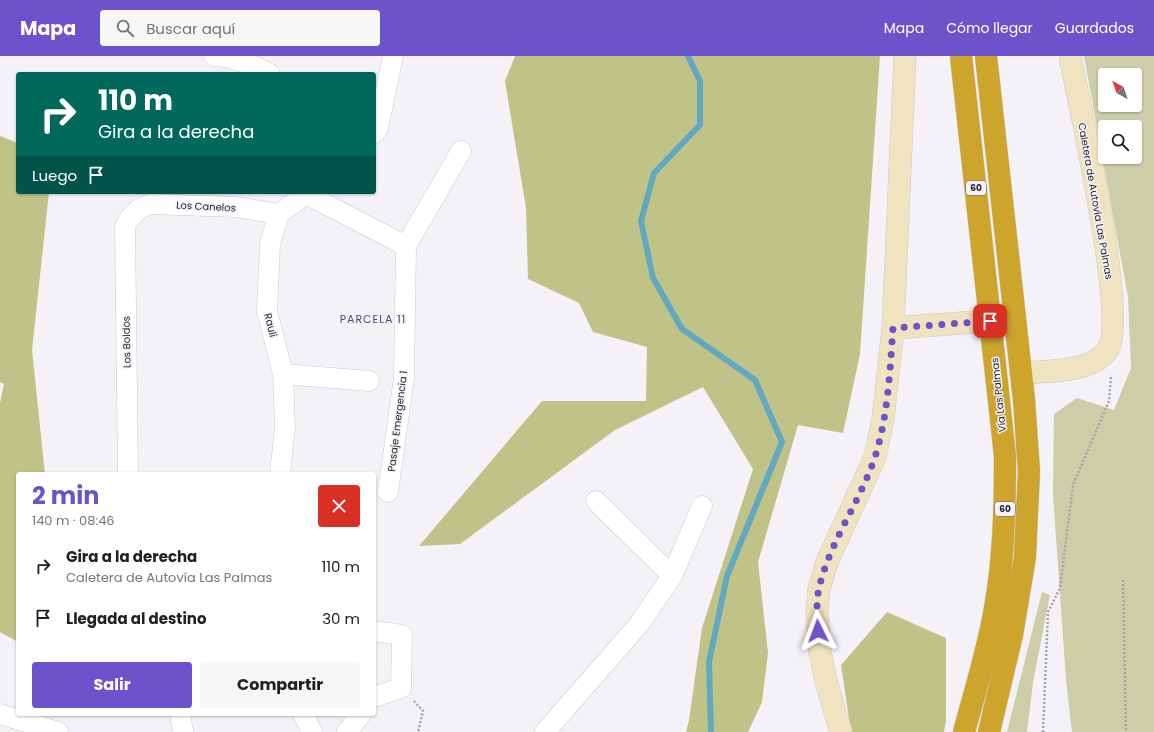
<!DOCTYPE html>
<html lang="es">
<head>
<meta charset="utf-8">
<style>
  :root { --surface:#fff; --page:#f6f6f6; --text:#202124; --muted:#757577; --accent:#6c52cb }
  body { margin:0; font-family:Poppins,sans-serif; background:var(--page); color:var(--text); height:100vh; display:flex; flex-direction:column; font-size:15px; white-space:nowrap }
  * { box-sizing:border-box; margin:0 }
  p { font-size:13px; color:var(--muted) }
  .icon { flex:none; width:22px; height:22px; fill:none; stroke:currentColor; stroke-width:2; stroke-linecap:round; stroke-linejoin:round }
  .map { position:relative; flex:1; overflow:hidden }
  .sheet { position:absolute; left:16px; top:416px; width:360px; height:244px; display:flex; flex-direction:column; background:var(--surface); border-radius:4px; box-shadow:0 1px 3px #0004 }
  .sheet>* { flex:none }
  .banner { position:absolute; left:16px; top:16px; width:360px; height:122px; border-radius:4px; box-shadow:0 1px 3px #0004; background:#00695c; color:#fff; overflow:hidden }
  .needle { width:26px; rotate:320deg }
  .buttons { position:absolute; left:1098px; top:12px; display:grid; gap:8px }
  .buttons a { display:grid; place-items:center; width:44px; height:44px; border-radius:4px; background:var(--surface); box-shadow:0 1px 3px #0004; font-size:20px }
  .pin { position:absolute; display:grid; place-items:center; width:34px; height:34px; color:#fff; margin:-17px; border-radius:8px; box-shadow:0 2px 6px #0006 }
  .me { position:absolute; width:44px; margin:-22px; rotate:357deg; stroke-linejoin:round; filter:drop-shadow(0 0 3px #0008) }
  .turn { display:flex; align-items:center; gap:14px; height:84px; padding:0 16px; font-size:18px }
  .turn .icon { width:52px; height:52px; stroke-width:2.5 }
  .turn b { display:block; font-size:28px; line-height:34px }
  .then { display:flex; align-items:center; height:38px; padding:0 16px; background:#0003; gap:8px; font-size:15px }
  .round { display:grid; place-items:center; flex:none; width:42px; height:42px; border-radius:4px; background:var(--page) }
  .headline { display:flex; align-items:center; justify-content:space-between; height:68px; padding:0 16px }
  h1 { font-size:24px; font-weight:700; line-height:30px; color:var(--accent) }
  .button { display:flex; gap:8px; margin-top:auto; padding:8px 16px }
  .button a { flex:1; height:46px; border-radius:4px; background:var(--accent); color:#fff; font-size:16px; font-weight:700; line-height:46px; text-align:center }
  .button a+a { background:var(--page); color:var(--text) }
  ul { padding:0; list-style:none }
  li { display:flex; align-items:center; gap:12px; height:52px; padding:0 16px }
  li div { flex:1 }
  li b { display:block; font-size:15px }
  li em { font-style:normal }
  header { display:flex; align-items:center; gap:24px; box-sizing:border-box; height:56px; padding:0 20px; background:var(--accent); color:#fff }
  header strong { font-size:19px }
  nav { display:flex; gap:22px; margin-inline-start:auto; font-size:14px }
  .search { width:280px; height:36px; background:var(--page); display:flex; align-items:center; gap:10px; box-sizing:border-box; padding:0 14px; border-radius:4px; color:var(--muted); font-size:15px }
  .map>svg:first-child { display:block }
  .green { fill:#cbcea7; fill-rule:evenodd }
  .forest { fill:#c0c387 }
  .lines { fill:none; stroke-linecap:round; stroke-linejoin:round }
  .stream { stroke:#62a9c0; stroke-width:6 }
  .street-casing { stroke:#ccc8cf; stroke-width:21 }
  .secondary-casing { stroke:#ccc8cf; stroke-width:23 }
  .highway-casing { stroke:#d0cfd0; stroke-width:23 }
  .path { stroke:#a6a3a8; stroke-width:2.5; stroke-dasharray:2 2; stroke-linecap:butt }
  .street { stroke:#fff; stroke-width:20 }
  .secondary { stroke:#f0e4c0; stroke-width:22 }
  .highway { stroke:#cda52d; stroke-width:22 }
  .route { stroke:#6c52cb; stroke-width:7; stroke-dasharray:0 12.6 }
  .labels { text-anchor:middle; stroke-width:3; stroke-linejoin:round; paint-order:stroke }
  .shield { fill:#f4f1f7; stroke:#656367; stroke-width:1 }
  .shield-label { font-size:9px; font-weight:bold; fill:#282629 }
  .street-label { font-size:10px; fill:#282629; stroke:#f4f1f7 }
  .neighbourhood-label { font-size:11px; letter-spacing:1px; fill:#4f4583; stroke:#f4f1f7 }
</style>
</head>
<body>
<header>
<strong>Mapa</strong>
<div class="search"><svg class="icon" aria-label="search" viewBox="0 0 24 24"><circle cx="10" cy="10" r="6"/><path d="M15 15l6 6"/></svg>Buscar aquí</div>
<nav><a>Mapa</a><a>Cómo llegar</a><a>Guardados</a></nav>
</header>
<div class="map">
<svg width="1154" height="676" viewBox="0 0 1154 676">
  <rect width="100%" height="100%" fill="#f4f1f7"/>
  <path class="green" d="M 1084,0 L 1154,0 L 1154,676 L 1072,676 L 1066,624 L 1053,438 L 1054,358 L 1077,342 L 1114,354 L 1131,312 L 1128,241 ZM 1105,19 L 1135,19 L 1135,49 L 1105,49 ZM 1105,71 L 1135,71 L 1135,101 L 1105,101 Z
    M 1042,536 L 1050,539 L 1033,626 L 1027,676 L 1007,676 Z"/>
  <path class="forest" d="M 515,0 L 880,0 L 860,298 L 843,377 L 798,369 L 758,506 L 768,597 L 762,646 L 748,676 L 686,676 L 689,664 L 702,572 L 753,413 L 703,331 L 615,374 L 460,488 L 419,490 L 542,345 L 646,345 L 647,291 L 593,276 L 579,247 L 528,223 L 526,152 L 505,25 Z
    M 0,80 L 18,87 L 18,136 L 49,136 L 32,294 L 45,418 L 18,418 L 18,586 L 0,576 L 0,347 L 4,328 L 0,326 Z
    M 887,556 L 946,582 L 946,665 L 944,676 L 851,676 L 841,609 Z"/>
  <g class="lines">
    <path class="stream" d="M 688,0 L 700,25 L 700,69 L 654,117 L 641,165 L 653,222 L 682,273 L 755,324 L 782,386 L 727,520 L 709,606 L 711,676"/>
    <defs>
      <path id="street" d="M 214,0 C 235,1 252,8 270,18
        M 374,77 L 378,72 L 393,0
        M 306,138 L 406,190 L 404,322 L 388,436
        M 406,190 L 461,95
        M 283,318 L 369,325
        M 128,418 L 125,171 C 131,158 138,152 151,148 L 236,151 L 279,158
        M 280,418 L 285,371 L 283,318 L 267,255 L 270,187 L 279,158 L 309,136
        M 596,445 L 672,520
        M 374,575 L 402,579 L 401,632 L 374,641
        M 0,658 L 58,676
        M 180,658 L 183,676
        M 303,658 L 312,676
        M 347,676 L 361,658
        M 545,676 L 640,567 L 672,520 L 702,450"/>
      <path id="secondary" d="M 893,272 L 990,265
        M 1021,317 C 1045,315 1091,317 1107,295 C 1129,265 1079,47 1070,0
        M 841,676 L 826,625 L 820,596 L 817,555 L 819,533 L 827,506 L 875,401 L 883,363 L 893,272 L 905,0"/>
      <path id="highway" d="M 961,0 L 1005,400 C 1005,451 1004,502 995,552 C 988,594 975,635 964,676
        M 986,0 L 1024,344 L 1029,415 L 1025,501 L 1012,579 L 989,676"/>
    </defs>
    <use href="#street" class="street-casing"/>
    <use href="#secondary" class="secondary-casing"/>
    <use href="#highway" class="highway-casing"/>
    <path class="path" d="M 1123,524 L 1126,676
      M 414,645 L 423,655 L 418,676
      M 1043,676 L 1048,556 L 1060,532 L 1073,429 L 1109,345 L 1111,320"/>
    <use href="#street" class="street"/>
    <use href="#secondary" class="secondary"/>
    <use href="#highway" class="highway"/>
  </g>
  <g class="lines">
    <path class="route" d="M 818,575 C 817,561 816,546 819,532 C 830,485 860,446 875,401 C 888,360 890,314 893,272 L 990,265"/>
  </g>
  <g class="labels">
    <g class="shield">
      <rect x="966" y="125" width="20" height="14" rx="3"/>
      <rect x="995" y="446" width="20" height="14" rx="3"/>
    </g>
    <g class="shield-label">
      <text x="976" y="135">60</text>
      <text x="1005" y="456">60</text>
    </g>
    <g class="street-label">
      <text transform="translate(1096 145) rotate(80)" y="4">Caletera de Autovía Las Palmas</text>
      <text transform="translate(206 150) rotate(3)" y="4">Los Canelos</text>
      <text transform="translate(271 269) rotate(76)" y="4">Raulí</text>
      <text transform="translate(126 286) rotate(-91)" y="4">Los Boldos</text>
      <text transform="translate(998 339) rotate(-96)" y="4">Vía Las Palmas</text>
      <text transform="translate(397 365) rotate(-83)" y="4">Pasaje Emergencia 1</text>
    </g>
    <g class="neighbourhood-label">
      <text x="373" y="267">PARCELA 11</text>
    </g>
  </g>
</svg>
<div class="buttons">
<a><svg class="needle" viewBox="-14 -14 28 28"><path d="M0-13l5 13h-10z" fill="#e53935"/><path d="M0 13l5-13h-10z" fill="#757577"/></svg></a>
<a><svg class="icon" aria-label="search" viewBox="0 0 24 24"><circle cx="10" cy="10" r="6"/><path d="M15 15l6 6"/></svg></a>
</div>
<div class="pin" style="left:990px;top:265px;background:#d93025"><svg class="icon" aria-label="arrive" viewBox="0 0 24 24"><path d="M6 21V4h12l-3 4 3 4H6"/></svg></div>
<svg class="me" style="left:818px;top:575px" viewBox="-20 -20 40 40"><path d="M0-17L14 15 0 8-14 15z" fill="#6c52cb" stroke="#fff" stroke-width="4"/></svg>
<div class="banner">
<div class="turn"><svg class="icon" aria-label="right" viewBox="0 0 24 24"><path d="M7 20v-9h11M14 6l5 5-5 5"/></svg><div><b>110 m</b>Gira a la derecha</div></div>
<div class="then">Luego<svg class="icon" aria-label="arrive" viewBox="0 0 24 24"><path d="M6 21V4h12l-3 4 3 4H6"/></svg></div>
</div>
<section class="sheet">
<div class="headline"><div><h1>2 min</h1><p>140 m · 08:46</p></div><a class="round" style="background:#d93025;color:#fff"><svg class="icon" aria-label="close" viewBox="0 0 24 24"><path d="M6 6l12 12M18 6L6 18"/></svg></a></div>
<ul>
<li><svg class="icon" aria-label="right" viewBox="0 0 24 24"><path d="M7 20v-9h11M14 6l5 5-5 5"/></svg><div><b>Gira a la derecha</b><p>Caletera de Autovía Las Palmas</p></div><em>110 m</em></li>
<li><svg class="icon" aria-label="arrive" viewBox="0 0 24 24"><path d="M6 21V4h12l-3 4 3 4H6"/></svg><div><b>Llegada al destino</b></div><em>30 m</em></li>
</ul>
<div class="button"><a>Salir</a><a>Compartir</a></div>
</section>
</div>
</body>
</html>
